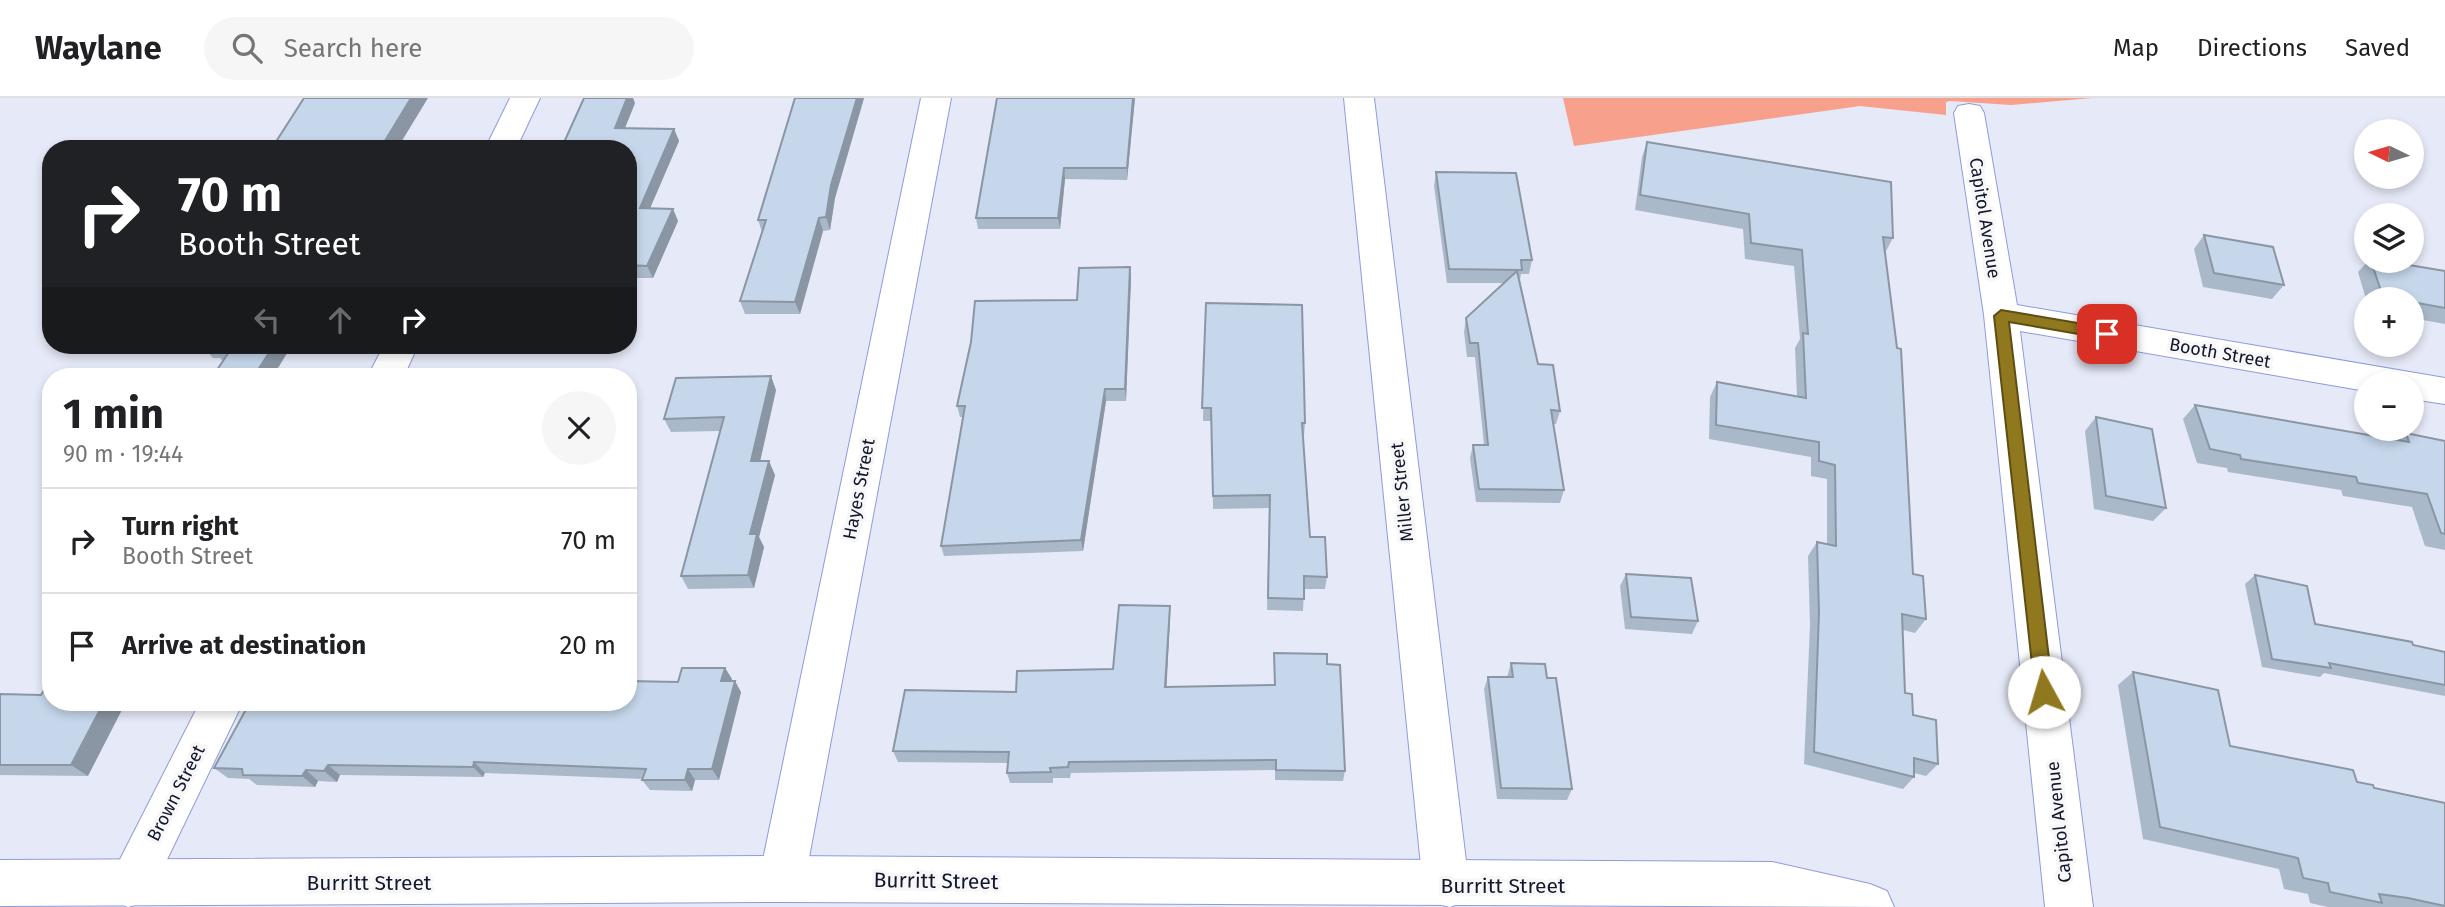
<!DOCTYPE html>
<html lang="en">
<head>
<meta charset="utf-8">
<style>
  :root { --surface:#fff; --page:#f6f6f6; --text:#202124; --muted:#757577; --line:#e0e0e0 }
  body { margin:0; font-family:"Fira Sans",sans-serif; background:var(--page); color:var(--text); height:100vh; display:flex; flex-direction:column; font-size:26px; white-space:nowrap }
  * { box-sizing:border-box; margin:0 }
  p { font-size:23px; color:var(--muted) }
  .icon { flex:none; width:38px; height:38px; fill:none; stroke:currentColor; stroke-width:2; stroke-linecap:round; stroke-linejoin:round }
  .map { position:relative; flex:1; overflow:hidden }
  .side { position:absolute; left:42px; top:270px; width:595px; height:343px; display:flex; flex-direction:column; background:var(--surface); border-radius:28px; box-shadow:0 4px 10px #0003 }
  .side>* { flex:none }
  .hud { position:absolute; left:42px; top:42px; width:595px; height:214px; border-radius:28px; box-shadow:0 4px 10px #0003; background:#202124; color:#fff; overflow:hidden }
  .needle { width:46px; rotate:275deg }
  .tools { position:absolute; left:2354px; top:21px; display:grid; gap:14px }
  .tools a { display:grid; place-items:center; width:70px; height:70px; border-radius:50%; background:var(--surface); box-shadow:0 4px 10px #0003; font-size:35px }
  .pin { position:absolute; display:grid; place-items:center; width:60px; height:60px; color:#fff; margin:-30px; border-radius:14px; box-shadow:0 4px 10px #0006 }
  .me { position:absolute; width:77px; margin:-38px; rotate:354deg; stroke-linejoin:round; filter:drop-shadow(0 0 5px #0008) }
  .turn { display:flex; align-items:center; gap:24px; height:147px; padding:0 21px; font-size:32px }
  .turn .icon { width:91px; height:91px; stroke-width:2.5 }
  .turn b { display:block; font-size:49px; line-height:60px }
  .lanes { display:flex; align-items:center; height:66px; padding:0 21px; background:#0003; justify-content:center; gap:35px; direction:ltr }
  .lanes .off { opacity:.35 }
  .round { display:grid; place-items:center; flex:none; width:74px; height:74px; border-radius:37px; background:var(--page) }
  .head { display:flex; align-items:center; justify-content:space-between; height:119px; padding:0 21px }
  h1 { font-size:42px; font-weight:700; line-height:52px }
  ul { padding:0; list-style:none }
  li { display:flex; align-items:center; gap:21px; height:105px; padding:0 21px; border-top:2px solid var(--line) }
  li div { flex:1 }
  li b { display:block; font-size:26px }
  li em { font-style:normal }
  header { display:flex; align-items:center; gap:42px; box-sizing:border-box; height:98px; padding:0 35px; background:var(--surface); border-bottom:2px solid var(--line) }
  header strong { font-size:33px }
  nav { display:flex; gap:38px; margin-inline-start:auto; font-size:24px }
  .search { width:490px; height:63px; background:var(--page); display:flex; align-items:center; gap:18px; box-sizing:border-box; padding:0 24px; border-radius:38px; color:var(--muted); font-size:26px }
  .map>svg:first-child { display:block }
  .green { fill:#f7a08b }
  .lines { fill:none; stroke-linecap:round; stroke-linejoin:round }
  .minor-casing { stroke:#8d9cdb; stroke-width:2 }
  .tertiary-casing { stroke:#8d9cdb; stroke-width:2 }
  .minor { fill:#fff; fill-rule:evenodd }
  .tertiary { fill:#fff; fill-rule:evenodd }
  .wall { fill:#aab9ca }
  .shaded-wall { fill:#8b96a4 }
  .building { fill:#c6d7eb; stroke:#8b96a4; stroke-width:2 }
  .route { fill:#90781e; stroke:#5e4e14; stroke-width:2 }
  .labels { text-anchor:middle; stroke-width:7; stroke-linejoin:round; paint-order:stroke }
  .street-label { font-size:18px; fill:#12162e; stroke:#f7f7f7 }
  .near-street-label { font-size:21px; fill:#12162e; stroke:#f7f7f7 }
</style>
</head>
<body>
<header>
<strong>Waylane</strong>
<div class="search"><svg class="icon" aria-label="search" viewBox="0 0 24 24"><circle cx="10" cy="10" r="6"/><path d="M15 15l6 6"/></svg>Search here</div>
<nav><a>Map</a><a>Directions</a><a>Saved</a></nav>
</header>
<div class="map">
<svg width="2445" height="809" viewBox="0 0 2445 809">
  <rect width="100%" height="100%" fill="#e6e9f7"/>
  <path class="green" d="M 1563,0 L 2092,0 L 2011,7 L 1950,3 L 1946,4 L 1946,17 L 1860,8 L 1574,48 Z"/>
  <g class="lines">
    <defs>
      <path id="minor" d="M 510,0 L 540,0 L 516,51 L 485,51 Z
        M 921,0 L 951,0 L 805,781 L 799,797 L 782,804 L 765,797 L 759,781 Z
        M 1344,0 L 1374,0 L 1469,788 L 1463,804 L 1450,809 L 1429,804 L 1423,788 Z
        M 1969,6 L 1980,8 L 1984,15 L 2017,207 L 2445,280 L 2445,306 L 2412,301 L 2412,285 L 2366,285 L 2366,293 L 2020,233 L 2093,809 L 2045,809 L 1984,217 L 1954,15 L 1958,8 Z
        M 384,247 L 418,247 L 404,278 L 368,278 Z
        M 200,604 L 243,604 L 147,803 L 128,809 L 113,803 L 107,787 Z"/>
      <path id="tertiary" d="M 782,758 L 1772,764 L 1870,786 L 1887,793 L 1894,809 L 782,804 L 0,808 L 0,762 Z"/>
    </defs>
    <use href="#minor" class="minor-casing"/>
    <use href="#tertiary" class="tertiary-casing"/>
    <use href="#minor" class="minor"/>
    <use href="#tertiary" class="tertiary"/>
  </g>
  <path class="wall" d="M 304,0 L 397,51 L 272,50 Z
    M 795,0 L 864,0 L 835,100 L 830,132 L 823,133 L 800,216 L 745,216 L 740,203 L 762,134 L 758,122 Z
    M 1135,0 L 1127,82 L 1065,81 L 1060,131 L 978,131 L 976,120 Z
    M 635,5 L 625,30 L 674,31 L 679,43 L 650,110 L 673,111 L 678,123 L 653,180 L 628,180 L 628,51 L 561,51 Z
    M 1647,44 L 1893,140 L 1885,155 L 1913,476 L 1926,521 L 1915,535 L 1903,532 L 1905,595 L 1913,617 L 1938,666 L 1926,678 L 1914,675 L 1914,679 L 1903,691 L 1804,666 L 1810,527 L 1808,458 L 1817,444 L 1827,446 L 1827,381 L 1811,378 L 1811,359 L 1709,341 L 1710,299 L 1717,284 L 1797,298 L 1795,250 L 1800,241 L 1794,168 L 1745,161 L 1743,131 L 1635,112 L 1642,59 Z
    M 1436,74 L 1532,162 L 1529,176 L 1521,176 L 1520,182 L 1538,266 L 1560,313 L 1556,326 L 1553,326 L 1564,392 L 1560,405 L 1476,404 L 1470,360 L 1473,347 L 1484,347 L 1475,259 L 1467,259 L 1464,234 L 1466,220 L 1504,185 L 1447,185 L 1434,88 Z
    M 2204,137 L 2284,187 L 2272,201 L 2203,189 L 2194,151 Z
    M 2368,163 L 2385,163 L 2445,173 L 2445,226 L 2412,220 L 2412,201 L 2366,201 L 2358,174 Z
    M 1130,169 L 1131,181 L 1126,303 L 1106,303 L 1083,453 L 944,458 L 941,448 L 963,319 L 960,319 L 957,308 L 1077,202 Z
    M 1206,205 L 1305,325 L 1304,338 L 1303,338 L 1310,439 L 1327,479 L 1325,491 L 1304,491 L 1303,513 L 1267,512 L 1269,410 L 1213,411 L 1212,323 L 1203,323 Z
    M 201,247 L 292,247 L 273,278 L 213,278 L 223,263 L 220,260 L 213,260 Z
    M 776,292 L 760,363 L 775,377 L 759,439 L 764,449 L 754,490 L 688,491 L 681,478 L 720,333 L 671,334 L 664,321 Z
    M 2195,307 L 2398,342 L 2406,335 L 2445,343 L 2445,452 L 2425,448 L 2412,409 L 2343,398 L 2341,392 L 2228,374 L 2227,370 L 2197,365 L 2183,321 Z
    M 2096,319 L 2166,410 L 2153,423 L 2094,411 L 2085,333 Z
    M 1626,476 L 1698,523 L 1692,536 L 1625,531 L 1620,488 Z
    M 2255,477 L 2315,526 L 2445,554 L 2445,598 L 2324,575 L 2320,579 L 2262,569 L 2245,486 Z
    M 1170,508 L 1170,520 L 1166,589 L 1274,587 L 1274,555 L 1327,566 L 1345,673 L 1343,683 L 1275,682 L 1275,672 L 1071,675 L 1070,680 L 1053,680 L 1053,685 L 1010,685 L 1007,675 L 1008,665 L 898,664 L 893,653 L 1016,594 L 1113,571 Z
    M 1511,565 L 1547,580 L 1572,691 L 1567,702 L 1497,701 L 1484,591 L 1488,579 L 1507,579 Z
    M 725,570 L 732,581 L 731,583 L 741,594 L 719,682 L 695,682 L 692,693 L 650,692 L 642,682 L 643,681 L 485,675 L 483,679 L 340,677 L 337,684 L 318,683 L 315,689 L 257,687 L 249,681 L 228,680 L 214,670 L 628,604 L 678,584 Z
    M 2133,574 L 2230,648 L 2357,684 L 2374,690 L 2445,705 L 2445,809 L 2328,809 L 2310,805 L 2308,796 L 2284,791 L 2279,771 L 2143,741 L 2118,587 Z
    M 0,596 L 88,678 L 0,677 Z"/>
  <path class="shaded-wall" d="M 411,0 L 428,0 L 397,51 L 380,51 Z
    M 627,0 L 633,0 L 635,5 L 620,42 L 615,30 Z
    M 857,0 L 864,0 L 835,100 L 830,132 L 826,119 L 831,87 Z
    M 1133,0 L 1135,0 L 1127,82 L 1127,70 Z
    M 674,31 L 679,43 L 645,122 L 640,110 Z
    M 1064,70 L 1065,81 L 1060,131 L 1058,120 Z
    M 673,111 L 678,123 L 653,180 L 647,168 Z
    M 819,120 L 823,133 L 800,216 L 795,204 Z
    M 1130,169 L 1131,181 L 1126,303 L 1125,291 Z
    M 274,247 L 292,247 L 273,278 L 254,278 Z
    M 771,278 L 776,292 L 757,377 L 751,363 Z
    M 1105,291 L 1106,303 L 1083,453 L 1081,442 Z
    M 769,363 L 775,377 L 759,439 L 764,449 L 754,490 L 748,477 L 750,436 Z
    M 628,427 L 632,433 L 628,446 Z
    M 1170,508 L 1170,520 L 1166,600 L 1165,589 Z
    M 725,570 L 732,581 L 728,594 L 721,583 Z
    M 735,583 L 741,594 L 719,682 L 712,671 Z
    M 104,604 L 126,604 L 88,678 L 71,667 Z
    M 474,664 L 485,675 L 483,679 L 473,669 Z
    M 328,667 L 340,677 L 337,684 L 324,673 Z
    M 688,671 L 695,682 L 692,693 L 685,682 Z
    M 306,672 L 318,683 L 315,689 L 302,678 Z"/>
  <path class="building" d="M 304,0 L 411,0 L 380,51 L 337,51 L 338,49 L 272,50 Z
    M 584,0 L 627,0 L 615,30 L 674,31 L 640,110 L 673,111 L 647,168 L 628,167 L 628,51 L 561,51 Z
    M 795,0 L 857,0 L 831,87 L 826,119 L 819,120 L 795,204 L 740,203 L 766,122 L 758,122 Z
    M 997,0 L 1133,0 L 1127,70 L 1064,70 L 1058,120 L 976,120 Z
    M 1647,44 L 1891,84 L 1893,140 L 1883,139 L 1897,250 L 1901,251 L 1913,476 L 1923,478 L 1926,521 L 1902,516 L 1905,595 L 1912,596 L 1913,617 L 1936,622 L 1938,666 L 1914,660 L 1914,679 L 1814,654 L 1819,514 L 1817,444 L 1836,448 L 1835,367 L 1819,363 L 1819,344 L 1716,327 L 1717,284 L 1806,300 L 1803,235 L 1808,236 L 1802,152 L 1751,145 L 1749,116 L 1640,97 Z
    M 1436,74 L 1516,75 L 1532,162 L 1521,162 L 1522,172 L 1449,171 Z
    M 2204,137 L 2273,149 L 2284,187 L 2214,175 Z
    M 2371,163 L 2385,163 L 2445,173 L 2445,210 L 2412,204 L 2412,201 L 2397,201 L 2383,199 Z
    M 1130,169 L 1125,291 L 1105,291 L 1081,442 L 941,448 L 965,308 L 957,308 L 971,244 L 975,203 L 1077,202 L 1079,170 Z
    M 1517,173 L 1538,266 L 1553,267 L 1560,313 L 1551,312 L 1564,392 L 1479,391 L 1473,347 L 1488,347 L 1478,245 L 1470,245 L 1466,220 Z
    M 1206,205 L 1302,207 L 1305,325 L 1302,325 L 1310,439 L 1325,439 L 1327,479 L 1304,478 L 1304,501 L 1268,500 L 1270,397 L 1213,398 L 1211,310 L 1202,310 Z
    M 201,247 L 274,247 L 254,278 L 213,278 L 229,254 L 214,253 L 219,247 Z
    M 771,278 L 751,363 L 769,363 L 750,436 L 757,436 L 748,477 L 681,478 L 724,319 L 664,321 L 676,280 Z
    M 2195,307 L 2409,344 L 2406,335 L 2445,343 L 2445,436 L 2441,435 L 2427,396 L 2358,385 L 2356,379 L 2241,361 L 2240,357 L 2210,351 Z
    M 2096,319 L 2152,331 L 2166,410 L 2106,398 Z
    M 1626,476 L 1691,480 L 1698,523 L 1631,519 Z
    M 2255,477 L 2307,488 L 2315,526 L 2412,544 L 2413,547 L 2445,554 L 2445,587 L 2329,565 L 2331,570 L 2272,561 Z
    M 1119,507 L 1170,508 L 1165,589 L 1275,587 L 1274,555 L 1327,556 L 1327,566 L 1340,567 L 1345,673 L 1276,672 L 1276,662 L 1069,664 L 1068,669 L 1050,670 L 1051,674 L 1007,675 L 1009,654 L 893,653 L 905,592 L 1016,594 L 1017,573 L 1113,571 Z
    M 1511,565 L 1545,566 L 1547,580 L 1556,580 L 1572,691 L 1501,690 L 1488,579 L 1513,579 Z
    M 682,570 L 725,570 L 721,583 L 735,583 L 712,671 L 688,671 L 685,682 L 642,682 L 646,671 L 474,664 L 473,669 L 328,667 L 324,673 L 306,672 L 302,678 L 243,677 L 242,671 L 214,670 L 250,604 L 628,604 L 628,583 L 678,584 Z
    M 2133,574 L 2218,592 L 2230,648 L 2353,672 L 2357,684 L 2373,687 L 2374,690 L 2445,705 L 2445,808 L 2408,800 L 2379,796 L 2382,805 L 2330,794 L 2328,785 L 2303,780 L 2298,760 L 2160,729 Z
    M 47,588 L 51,588 L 51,604 L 104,604 L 71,667 L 0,667 L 0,596 L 41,597 Z"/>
  <path class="route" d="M 2001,212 L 2107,230 L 2114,236 L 2107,241 L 2009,224 L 2053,594 L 2044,602 L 2035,594 L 1994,218 Z"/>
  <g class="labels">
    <g class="street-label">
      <text transform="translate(1985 120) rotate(81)" y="6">Capitol Avenue</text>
      <text transform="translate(2220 255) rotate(10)" y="6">Booth Street</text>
      <text transform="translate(859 391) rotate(-79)" y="6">Hayes Street</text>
      <text transform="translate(1402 394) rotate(-96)" y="6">Miller Street</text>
      <text transform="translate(176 695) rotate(-63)" y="6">Brown Street</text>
      <text transform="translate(2059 724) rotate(-96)" y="6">Capitol Avenue</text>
    </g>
    <g class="near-street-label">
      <text transform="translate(936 783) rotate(1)" y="7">Burritt Street</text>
      <text x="369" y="792">Burritt Street</text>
      <text x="1503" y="795">Burritt Street</text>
    </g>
  </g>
</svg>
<div class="tools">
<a><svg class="needle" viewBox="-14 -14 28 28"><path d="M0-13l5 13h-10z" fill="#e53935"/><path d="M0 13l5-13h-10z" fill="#757577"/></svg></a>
<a><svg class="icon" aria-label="layers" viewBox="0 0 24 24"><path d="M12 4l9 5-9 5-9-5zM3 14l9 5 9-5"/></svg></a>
<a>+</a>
<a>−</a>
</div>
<div class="pin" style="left:2107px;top:236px;background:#d93025"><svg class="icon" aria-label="arrive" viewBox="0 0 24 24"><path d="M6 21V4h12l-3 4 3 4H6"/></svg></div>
<svg class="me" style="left:2044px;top:594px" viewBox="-20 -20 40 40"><circle r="19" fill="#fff"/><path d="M0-13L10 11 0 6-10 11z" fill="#90781e"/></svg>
<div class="hud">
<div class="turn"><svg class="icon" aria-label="right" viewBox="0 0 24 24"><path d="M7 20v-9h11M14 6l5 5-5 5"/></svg><div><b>70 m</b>Booth Street</div></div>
<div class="lanes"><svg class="icon off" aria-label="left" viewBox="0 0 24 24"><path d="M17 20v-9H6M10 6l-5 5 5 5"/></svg><svg class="icon off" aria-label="ahead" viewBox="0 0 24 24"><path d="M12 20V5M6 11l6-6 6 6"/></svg><svg class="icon" aria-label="right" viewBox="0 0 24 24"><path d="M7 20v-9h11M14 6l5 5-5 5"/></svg></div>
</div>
<section class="side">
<div class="head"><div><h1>1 min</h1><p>90 m · 19:44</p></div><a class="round"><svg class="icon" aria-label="close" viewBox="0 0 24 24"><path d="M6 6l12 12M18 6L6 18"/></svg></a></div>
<ul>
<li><svg class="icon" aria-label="right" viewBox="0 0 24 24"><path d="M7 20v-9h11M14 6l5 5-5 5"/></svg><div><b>Turn right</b><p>Booth Street</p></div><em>70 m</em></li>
<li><svg class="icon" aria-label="arrive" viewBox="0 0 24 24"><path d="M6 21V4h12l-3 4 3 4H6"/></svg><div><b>Arrive at destination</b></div><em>20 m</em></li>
</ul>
</section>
</div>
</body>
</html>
